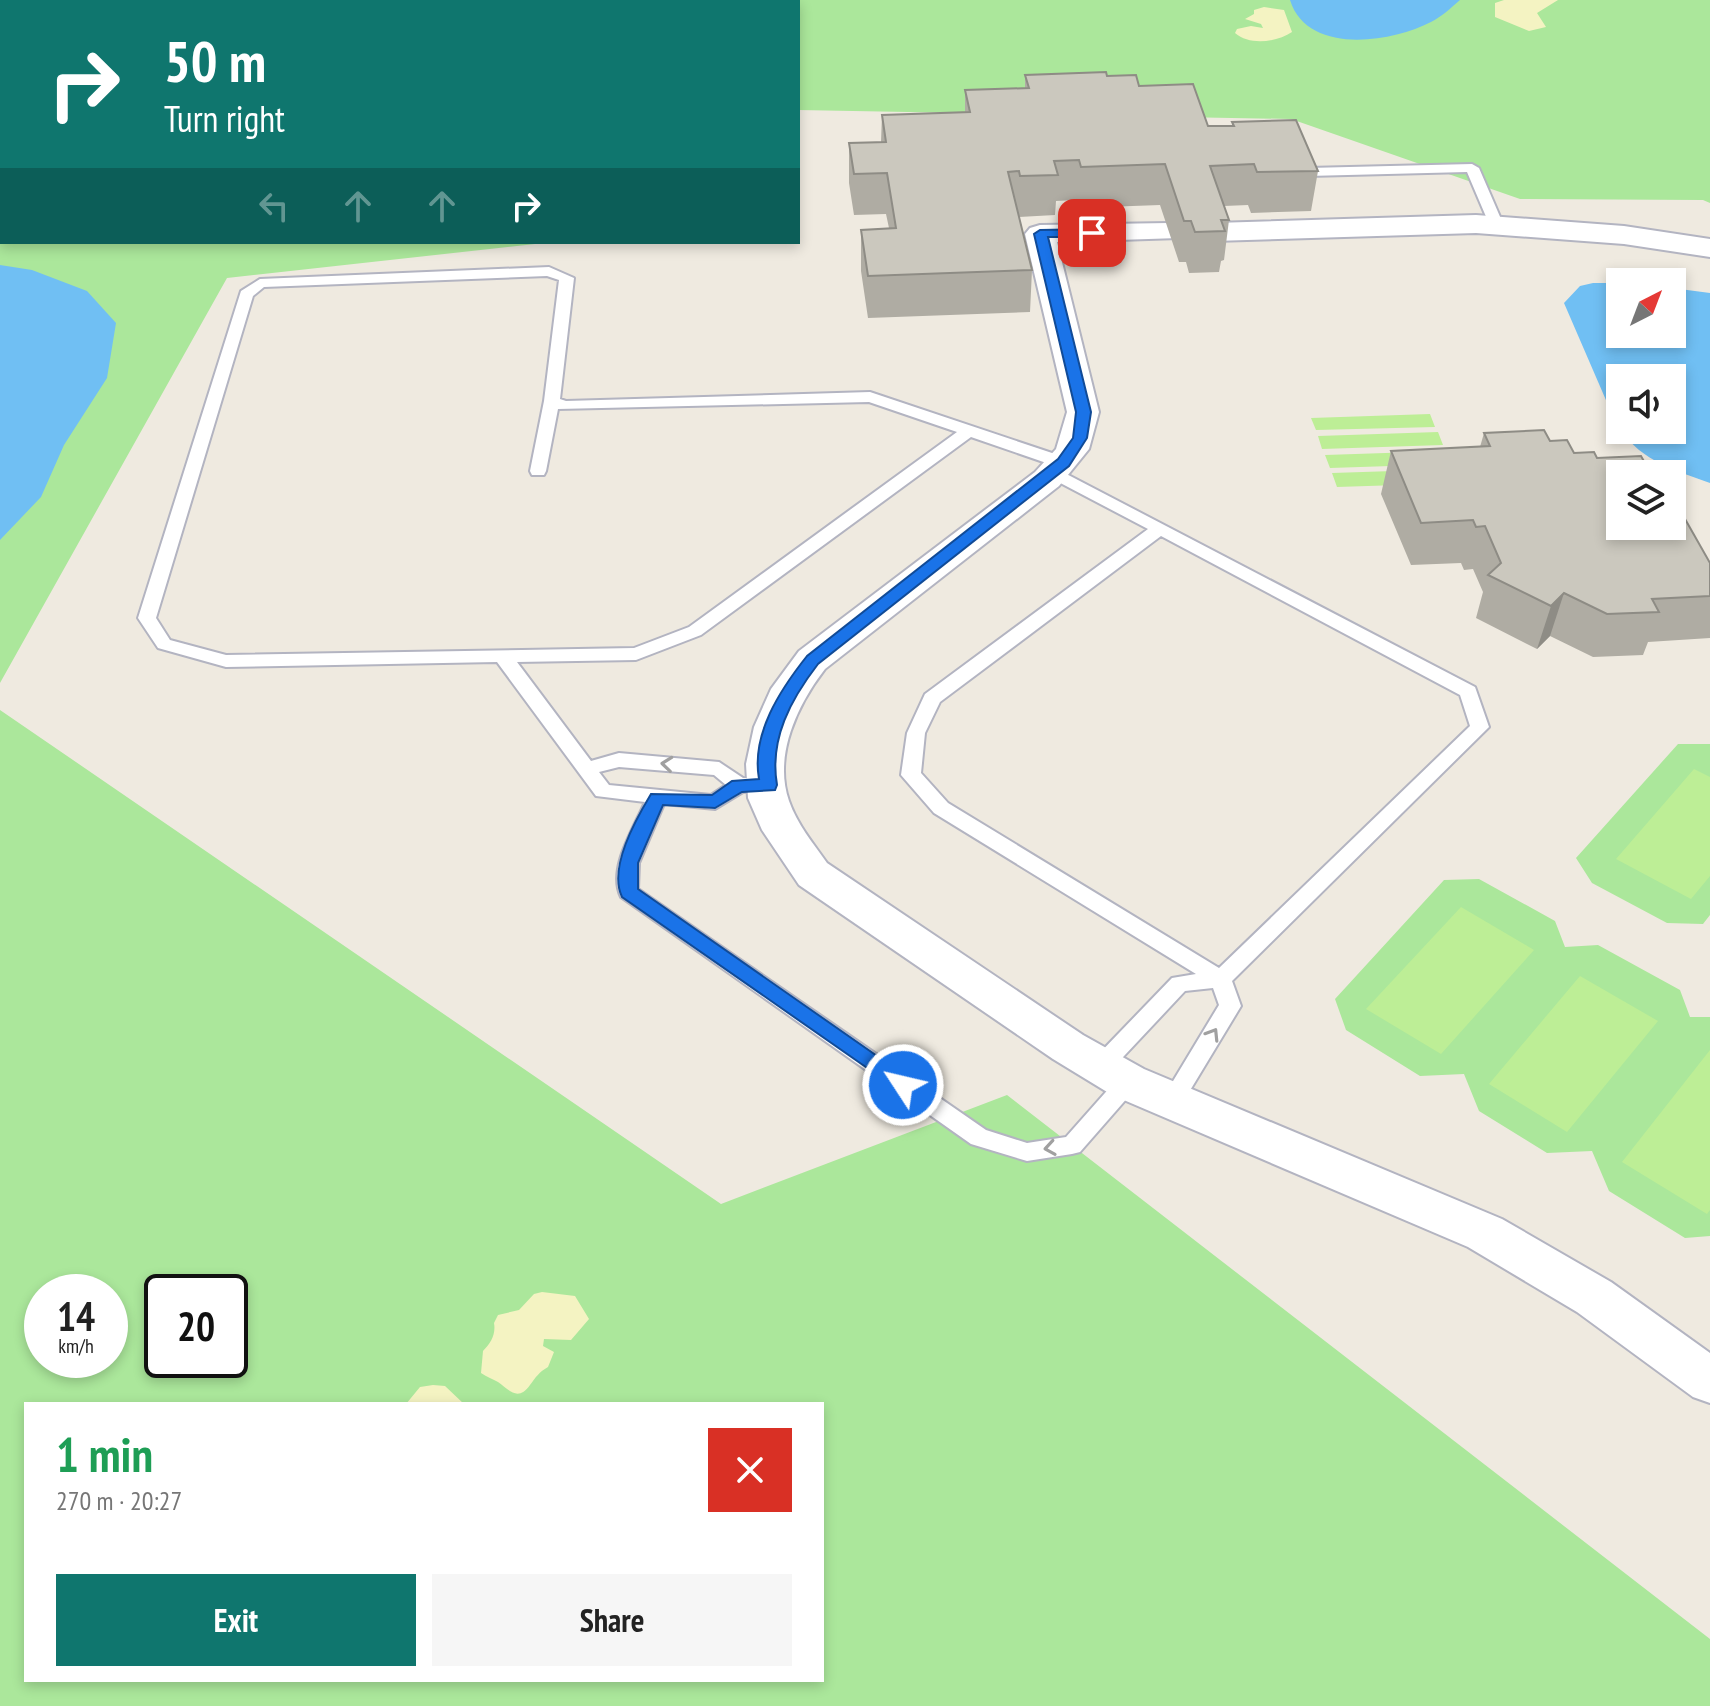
<!DOCTYPE html>
<html lang="en">
<head>
<meta charset="utf-8">
<style>
  :root { --surface:#fff; --page:#f6f6f6; --text:#222; --muted:#767676; --accent:#0f766e }
  body { margin:0; font-family:"PT Sans Narrow",sans-serif; background:var(--page); color:var(--text); height:100vh; display:flex; flex-direction:column; font-size:30px; white-space:nowrap }
  * { box-sizing:border-box; margin:0 }
  p { font-size:26px; color:var(--muted) }
  .icon { flex:none; width:44px; height:44px; fill:none; stroke:currentColor; stroke-width:2; stroke-linecap:round; stroke-linejoin:round }
  .map { position:relative; flex:1; overflow:hidden }
  .sheet { position:absolute; left:24px; top:1402px; width:800px; height:280px; display:flex; flex-direction:column; background:var(--surface); border-radius:0px; box-shadow:0 4px 12px #0003 }
  .sheet>* { flex:none }
  .top-card { position:absolute; left:0px; top:0px; width:800px; height:244px; box-shadow:0 4px 12px #0003; background:#0f766e; color:#fff; overflow:hidden }
  .needle { width:52px; rotate:42deg }
  .buttons { position:absolute; left:1606px; top:268px; display:grid; gap:16px }
  .buttons a { display:grid; place-items:center; width:80px; height:80px; border-radius:0px; background:var(--surface); box-shadow:0 4px 12px #0003; font-size:40px }
  .speed { position:absolute; left:24px; top:1274px; display:flex; gap:16px; font-size:40px; font-weight:700; text-align:center }
  .speed>* { display:grid; place-content:center; width:104px; height:104px; border-radius:50%; background:var(--surface); box-shadow:0 4px 12px #0003; line-height:1 }
  .speed small { font-size:20px; font-weight:400 }
  .speed .limit { border:4px solid #111; border-radius:12px; background:#fff; color:#111 }
  .pin { position:absolute; display:grid; place-items:center; width:68px; height:68px; color:#fff; margin:-34px; border-radius:16px; box-shadow:0 4px 12px #0006 }
  .me { position:absolute; width:88px; margin:-44px; rotate:305deg; stroke-linejoin:round; filter:drop-shadow(0 0 6px #0008) }
  .turn { display:flex; align-items:center; gap:28px; height:168px; padding:0 32px; font-size:36px }
  .turn .icon { width:104px; height:104px; stroke-width:2.5 }
  .turn b { display:block; font-size:56px; line-height:68px }
  .lanes { display:flex; align-items:center; height:76px; padding:0 32px; background:#0003; justify-content:center; gap:40px; direction:ltr }
  .lanes .off { opacity:.35 }
  .round { display:grid; place-items:center; flex:none; width:84px; height:84px; border-radius:0px; background:var(--page) }
  .overview { display:flex; align-items:center; justify-content:space-between; height:136px; padding:0 32px }
  h1 { font-size:48px; font-weight:700; line-height:60px; color:#1e9e55 }
  .primary-button { display:flex; gap:16px; margin-top:auto; padding:16px 32px }
  .primary-button a { flex:1; height:92px; border-radius:0px; background:var(--accent); color:#fff; font-size:32px; font-weight:700; line-height:92px; text-align:center }
  .primary-button a+a { background:var(--page); color:var(--text) }
  .map>svg:first-child { display:block }
  .green { fill:#abe79b; fill-rule:evenodd }
  .sand { fill:#f4f3c2 }
  .pitch { fill:#bdee96 }
  .water { fill:#70bff3 }
  .lines { fill:none; stroke-linecap:round; stroke-linejoin:round }
  .lane-casing { stroke:#b3b4c1; stroke-width:4 }
  .street-casing { stroke:#b3b4c1; stroke-width:4 }
  .lane { fill:#fff; fill-rule:evenodd }
  .street { fill:#fff; fill-rule:evenodd }
  .wall { fill:#afaca3 }
  .shaded-wall { fill:#8e8c85 }
  .building { fill:#cbc8be; stroke:#8e8c85; stroke-width:2 }
  .oneway { stroke:#a0a0a0 }
  .route { fill:#1a73e8; stroke:#114b97; stroke-width:2 }
</style>
</head>
<body>
<div class="map">
<svg width="1710" height="1706" viewBox="0 0 1710 1706">
  <rect width="100%" height="100%" fill="#efeae0"/>
  <path class="green" d="M 0,0 L 1710,0 L 1710,203 L 1703,200 L 1520,199 L 1291,119 L 798,110 L 798,2 L 2,2 L 2,242 L 553,242 L 227,278 L 0,683 Z
    M 0,710 L 721,1204 L 1007,1095 L 1710,1639 L 1710,1706 L 0,1706 ZM 42,1292 L 110,1292 L 110,1360 L 42,1360 ZM 162,1292 L 230,1292 L 230,1360 L 162,1360 ZM 26,1404 L 822,1404 L 822,1680 L 26,1680 Z
    M 1678,744 L 1710,744 L 1710,915 L 1703,924 L 1667,923 L 1592,883 L 1576,858 Z
    M 1479,879 L 1555,921 L 1565,947 L 1598,945 L 1680,990 L 1690,1017 L 1710,1017 L 1710,1236 L 1685,1238 L 1609,1191 L 1592,1151 L 1547,1153 L 1479,1111 L 1464,1074 L 1420,1076 L 1346,1030 L 1335,999 L 1444,880 Z"/>
  <path class="sand" d="M 1504,0 L 1558,0 L 1537,13 L 1546,27 L 1529,31 L 1495,17 L 1495,3 Z
    M 1264,7 L 1284,10 L 1292,32 C 1277,42 1250,46 1235,33 L 1237,29 L 1251,26 L 1263,28 L 1261,24 L 1245,19 L 1254,14 L 1254,10 Z
    M 542,1292 L 575,1296 L 589,1319 L 571,1340 L 544,1339 L 543,1346 L 554,1352 L 548,1367 C 539,1372 536,1377 530,1385 C 518,1402 509,1390 498,1382 C 493,1379 487,1377 481,1373 L 483,1351 C 491,1343 496,1334 494,1323 L 498,1315 L 519,1310 L 534,1294 Z
    M 433,1385 L 445,1386 L 464,1404 L 406,1404 L 420,1387 Z"/>
  <path class="pitch" d="M 1430,414 L 1435,427 L 1316,430 L 1311,418 Z
    M 1438,432 L 1443,445 L 1322,449 L 1318,436 Z
    M 1446,451 L 1452,464 L 1330,468 L 1325,455 Z
    M 1455,469 L 1460,483 L 1337,487 L 1332,473 Z
    M 1694,769 L 1710,777 L 1710,876 L 1691,899 L 1616,859 Z
    M 1461,907 L 1534,950 L 1441,1054 L 1366,1009 Z
    M 1580,976 L 1658,1021 L 1567,1132 L 1489,1084 Z
    M 1710,1050 L 1710,1210 L 1707,1214 L 1622,1162 Z"/>
  <path class="water" d="M 1290,0 L 1460,0 C 1451,8 1441,17 1431,22 C 1390,43 1307,55 1290,0 Z
    M 0,265 L 32,270 L 87,291 L 116,323 L 107,378 L 64,445 L 41,497 L 0,540 Z
    M 1593,283 L 1620,283 L 1620,334 L 1672,334 L 1672,288 L 1710,293 L 1710,483 C 1677,471 1641,461 1621,430 L 1672,430 L 1672,378 L 1620,378 L 1620,428 L 1615,421 L 1564,303 L 1580,286 Z"/>
  <g class="lines">
    <defs>
      <path id="lane" d="M 1472,164 L 1479,168 L 1504,226 L 1502,229 L 1492,229 L 1490,226 L 1467,172 L 1308,176 L 1301,172 L 1308,168 Z
        M 549,267 L 574,278 L 560,399 L 566,401 L 870,392 L 1070,459 L 1072,463 L 1070,467 L 1058,467 L 971,437 L 701,635 L 636,660 L 517,662 L 591,761 L 619,753 L 719,762 L 743,778 L 775,780 L 778,785 L 775,790 L 743,792 L 715,809 L 664,804 L 639,863 L 638,889 L 986,1130 L 1027,1143 L 1066,1137 L 1120,1076 L 1128,1073 L 1136,1076 L 1139,1082 L 1136,1088 L 1080,1152 L 1072,1154 L 1027,1161 L 971,1144 L 621,897 C 607,869 634,828 645,802 L 596,796 L 497,662 L 226,667 L 158,648 L 138,618 L 241,291 L 260,279 ZM 547,276 L 559,280 L 544,401 L 530,471 L 532,475 L 544,475 L 546,471 L 558,409 L 869,402 L 957,432 L 689,627 L 634,648 L 226,655 L 170,640 L 156,618 L 253,296 L 264,287 ZM 619,767 L 714,775 L 726,785 L 711,795 L 609,785 L 599,772 Z
        M 1053,467 L 1475,687 L 1489,727 L 1232,981 L 1241,1006 L 1180,1107 L 1172,1110 L 1164,1107 L 1161,1101 L 1219,1005 L 1213,988 L 1185,991 L 1109,1072 L 1101,1075 L 1093,1072 L 1090,1066 L 1093,1060 L 1172,978 L 1196,974 L 934,813 L 901,775 L 907,733 L 925,694 L 1148,529 L 1047,476 L 1045,472 ZM 1161,536 L 1460,695 L 1470,726 L 1219,968 L 948,803 L 921,773 L 925,733 L 940,702 Z"/>
      <path id="street" d="M 1476,215 L 1624,226 L 1710,239 L 1710,257 L 1624,244 L 1476,233 L 1214,241 L 1204,238 L 1199,232 L 1204,226 L 1214,223 Z
        M 1169,223 L 1179,226 L 1184,232 L 1179,238 L 1057,242 L 1099,412 L 1089,449 L 1059,486 L 825,669 C 798,704 773,755 789,801 C 797,824 813,843 827,863 L 1083,1035 L 1144,1069 L 1502,1219 L 1611,1282 L 1710,1353 L 1710,1403 L 1693,1397 L 1577,1312 L 1468,1247 L 1112,1095 L 1053,1059 L 799,885 L 762,830 L 748,798 L 746,764 L 754,727 L 771,689 L 799,651 L 1035,472 L 1056,449 L 1067,412 L 1025,234 L 1030,228 L 1040,225 Z"/>
    </defs>
    <use href="#lane" class="lane-casing"/>
    <use href="#street" class="street-casing"/>
    <use href="#lane" class="lane"/>
    <use href="#street" class="street"/>
  </g>
  <path class="wall" d="M 1025,75 L 1107,76 L 1139,86 L 1208,126 L 1232,126 L 1232,122 L 1318,171 L 1311,211 L 1251,213 L 1248,205 L 1224,206 L 1229,220 L 1224,260 L 1221,261 L 1219,272 L 1189,273 L 1186,262 L 1179,262 L 1160,205 L 1078,208 L 1076,200 L 1056,201 L 1055,215 L 1019,217 L 1032,270 L 1030,312 L 868,318 L 861,271 L 861,230 L 889,228 L 886,214 L 854,215 L 849,183 L 849,143 L 881,142 L 882,115 L 965,112 L 965,90 L 1025,88 Z
    M 1484,433 L 1550,441 L 1574,453 L 1650,472 L 1710,563 L 1710,638 L 1648,642 L 1643,655 L 1593,657 L 1550,636 L 1537,649 L 1476,618 L 1483,592 L 1473,569 L 1464,570 L 1461,563 L 1411,565 L 1381,494 L 1391,451 L 1480,447 Z"/>
  <path class="shaded-wall" d="M 1564,593 L 1550,636 L 1537,649 L 1551,606 Z"/>
  <path class="building" d="M 1106,72 L 1107,76 L 1136,75 L 1139,86 L 1193,84 L 1208,126 L 1234,126 L 1232,122 L 1296,120 L 1318,171 L 1257,172 L 1254,164 L 1210,166 L 1229,220 L 1221,220 L 1225,231 L 1195,232 L 1191,221 L 1184,221 L 1165,164 L 1081,167 L 1079,160 L 1054,161 L 1058,175 L 1020,176 L 1019,171 L 1008,172 L 1032,270 L 868,276 L 861,230 L 896,228 L 887,173 L 854,174 L 849,143 L 886,142 L 882,115 L 970,112 L 965,90 L 1029,88 L 1025,75 Z
    M 1544,430 L 1550,441 L 1567,440 L 1574,453 L 1594,452 L 1597,458 L 1641,456 L 1650,472 L 1659,472 L 1660,474 L 1620,474 L 1620,526 L 1672,526 L 1672,496 L 1710,563 L 1710,596 L 1652,599 L 1659,612 L 1607,614 L 1564,593 L 1551,606 L 1488,575 L 1501,563 L 1485,526 L 1476,527 L 1473,520 L 1421,523 L 1391,451 L 1490,446 L 1484,433 Z"/>
  <defs><path id="oneway-chevron" d="M-2-3.5L2.5 0L-2 3.5" fill="none" stroke-width="1.6" stroke-linecap="round" stroke-linejoin="round" transform="scale(2)"/></defs>
  <g class="oneway">
    <use href="#oneway-chevron" transform="translate(667 764) rotate(-174)"/>
    <use href="#oneway-chevron" transform="translate(1213 1034) rotate(-58)"/>
    <use href="#oneway-chevron" transform="translate(1050 1148) rotate(171)"/>
  </g>
  <path class="route" d="M 1040,230 L 1092,229 L 1098,233 L 1092,237 L 1048,237 L 1091,412 L 1087,438 L 1069,466 L 818,664 C 791,699 769,739 777,785 L 775,790 L 742,792 L 715,808 L 663,805 L 638,863 L 638,889 L 910,1079 L 913,1085 L 910,1091 L 903,1093 L 622,897 C 608,868 636,819 651,794 L 712,795 L 732,781 L 759,779 C 751,734 780,690 807,656 L 1058,459 L 1073,438 L 1076,412 L 1034,234 Z"/>
</svg>
<div class="buttons">
<a><svg class="needle" viewBox="-14 -14 28 28"><path d="M0-13l5 13h-10z" fill="#e53935"/><path d="M0 13l5-13h-10z" fill="#767676"/></svg></a>
<a><svg class="icon" aria-label="sound" viewBox="0 0 24 24"><path d="M4 9h4l5-4v14l-5-4H4zM17 9q2 3 0 6"/></svg></a>
<a><svg class="icon" aria-label="layers" viewBox="0 0 24 24"><path d="M12 4l9 5-9 5-9-5zM3 14l9 5 9-5"/></svg></a>
</div>
<div class="speed"><div>14<small>km/h</small></div><div class="limit">20</div></div>
<div class="pin" style="left:1092px;top:233px;background:#d93025"><svg class="icon" aria-label="arrive" viewBox="0 0 24 24"><path d="M6 21V4h12l-3 4 3 4H6"/></svg></div>
<svg class="me" style="left:903px;top:1085px" viewBox="-20 -20 40 40"><circle r="17" fill="#1a73e8" stroke="#fff" stroke-width="3"/><path d="M0-11L8 9 0 5-8 9z" fill="#fff"/></svg>
<div class="top-card">
<div class="turn"><svg class="icon" aria-label="right" viewBox="0 0 24 24"><path d="M7 20v-9h11M14 6l5 5-5 5"/></svg><div><b>50 m</b>Turn right</div></div>
<div class="lanes"><svg class="icon off" aria-label="left" viewBox="0 0 24 24"><path d="M17 20v-9H6M10 6l-5 5 5 5"/></svg><svg class="icon off" aria-label="ahead" viewBox="0 0 24 24"><path d="M12 20V5M6 11l6-6 6 6"/></svg><svg class="icon off" aria-label="ahead" viewBox="0 0 24 24"><path d="M12 20V5M6 11l6-6 6 6"/></svg><svg class="icon" aria-label="right" viewBox="0 0 24 24"><path d="M7 20v-9h11M14 6l5 5-5 5"/></svg></div>
</div>
<section class="sheet">
<div class="overview"><div><h1>1 min</h1><p>270 m · 20:27</p></div><a class="round" style="background:#d93025;color:#fff"><svg class="icon" aria-label="close" viewBox="0 0 24 24"><path d="M6 6l12 12M18 6L6 18"/></svg></a></div>
<div class="primary-button"><a>Exit</a><a>Share</a></div>
</section>
</div>
</body>
</html>
